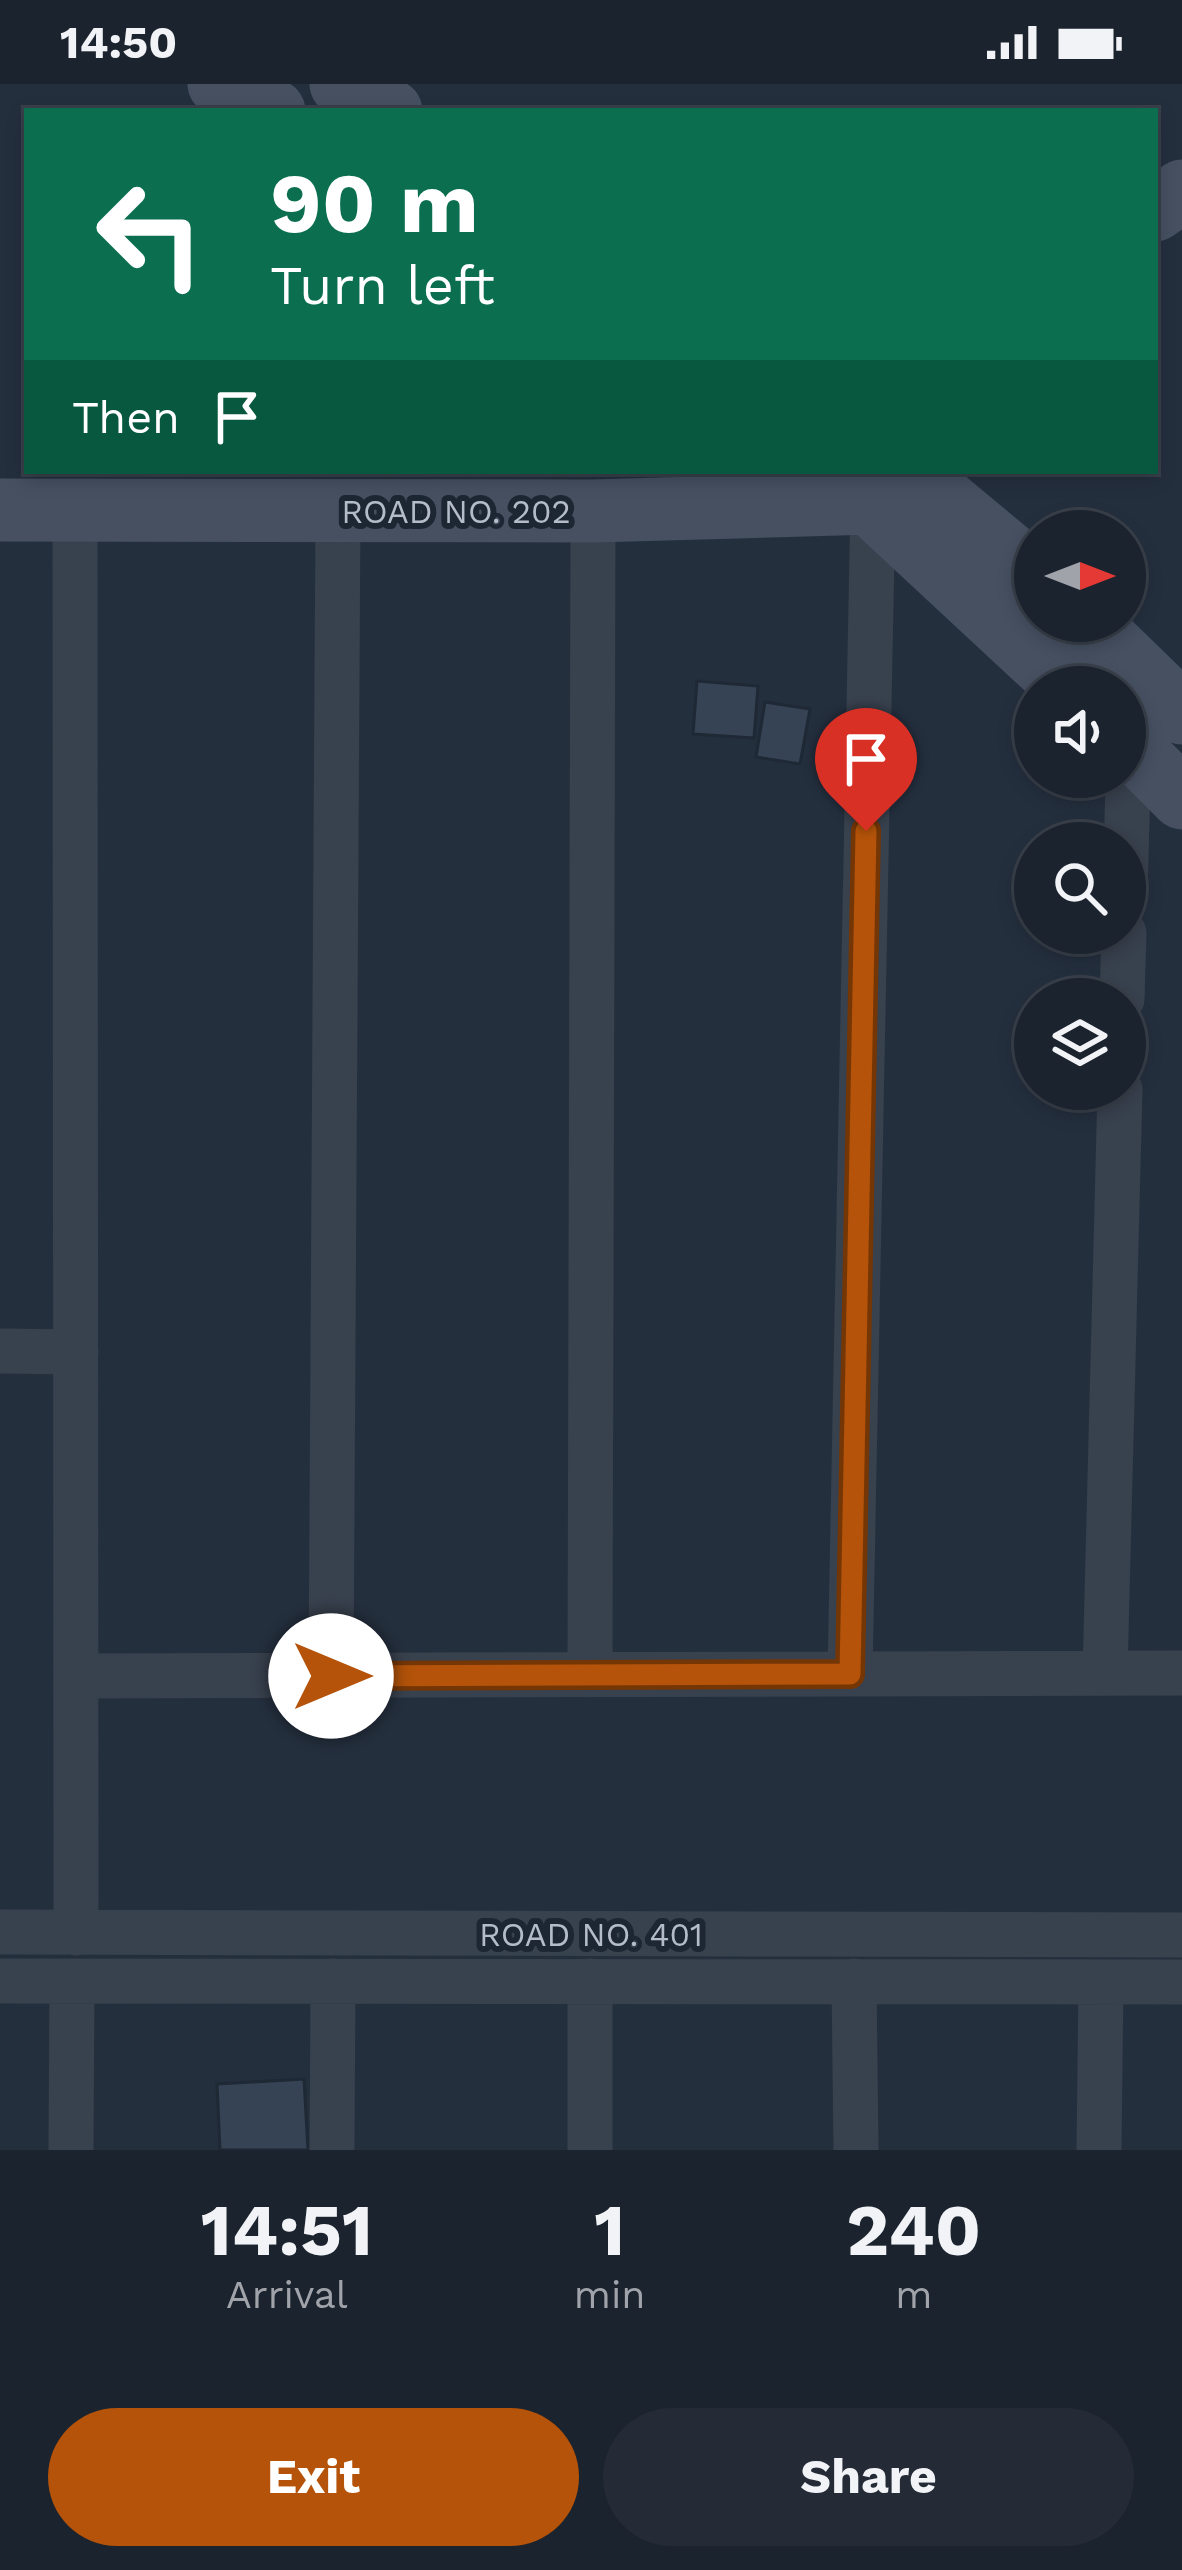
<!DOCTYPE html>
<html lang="en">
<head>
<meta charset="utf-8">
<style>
  :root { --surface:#1b232e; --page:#242b36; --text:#f1f3f6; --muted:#a0a4aa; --line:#39404a; --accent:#b45309 }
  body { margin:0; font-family:"Work Sans",sans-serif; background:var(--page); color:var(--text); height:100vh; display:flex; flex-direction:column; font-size:45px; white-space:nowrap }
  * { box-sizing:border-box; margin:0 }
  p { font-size:39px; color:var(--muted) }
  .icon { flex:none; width:66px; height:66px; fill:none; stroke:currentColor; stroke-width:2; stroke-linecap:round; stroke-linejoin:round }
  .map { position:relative; height:2066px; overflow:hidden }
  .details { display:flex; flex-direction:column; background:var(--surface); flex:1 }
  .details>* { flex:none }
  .guide { position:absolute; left:24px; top:24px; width:1134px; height:366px; border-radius:0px; box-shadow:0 6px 18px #0003,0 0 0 3px var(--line); background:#0b6e4f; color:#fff; overflow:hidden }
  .needle { width:78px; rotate:90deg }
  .tools { position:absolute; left:1014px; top:426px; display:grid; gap:24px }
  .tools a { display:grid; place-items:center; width:132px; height:132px; border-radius:50%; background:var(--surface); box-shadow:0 6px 18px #0003,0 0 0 3px var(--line); font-size:60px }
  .pin { position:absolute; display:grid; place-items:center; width:102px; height:102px; color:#fff; margin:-123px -51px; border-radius:50% 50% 50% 0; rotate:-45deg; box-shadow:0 0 12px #0007 }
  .pin .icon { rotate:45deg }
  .me { position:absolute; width:132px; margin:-66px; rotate:90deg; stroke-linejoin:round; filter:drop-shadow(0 0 9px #0008) }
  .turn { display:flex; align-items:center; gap:42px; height:252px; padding:0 48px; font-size:54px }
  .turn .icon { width:156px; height:156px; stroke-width:2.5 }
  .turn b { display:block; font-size:84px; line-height:102px }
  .then { display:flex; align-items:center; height:114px; padding:0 48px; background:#0003; gap:24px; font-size:45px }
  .eta { display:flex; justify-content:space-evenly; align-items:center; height:204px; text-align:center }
  .eta b { font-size:72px; font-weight:700; line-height:84px }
  .action { display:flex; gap:24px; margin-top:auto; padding:24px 48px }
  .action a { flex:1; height:138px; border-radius:72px; background:var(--accent); color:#fff; font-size:48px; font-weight:700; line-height:138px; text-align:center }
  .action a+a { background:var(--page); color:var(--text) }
  .status { display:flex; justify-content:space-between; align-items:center; height:84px; padding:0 60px; background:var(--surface); direction:ltr }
  .status svg { height:33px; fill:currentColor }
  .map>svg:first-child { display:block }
  .building { fill:#364354; stroke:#1f2835; stroke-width:3 }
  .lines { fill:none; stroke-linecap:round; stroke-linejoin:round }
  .street { stroke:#38414e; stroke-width:45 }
  .secondary { stroke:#465061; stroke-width:63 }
  .route-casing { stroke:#753606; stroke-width:30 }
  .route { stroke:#b45309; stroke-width:21 }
  .labels { text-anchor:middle; stroke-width:12; stroke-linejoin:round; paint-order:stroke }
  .street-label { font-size:33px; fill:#b4bcc9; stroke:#1d2633 }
</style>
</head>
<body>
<div class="status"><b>14:50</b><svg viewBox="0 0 49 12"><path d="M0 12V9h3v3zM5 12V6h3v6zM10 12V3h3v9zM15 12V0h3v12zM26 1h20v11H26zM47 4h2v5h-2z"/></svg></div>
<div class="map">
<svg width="1182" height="2066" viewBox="0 0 1182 2066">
  <rect width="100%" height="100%" fill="#242f3e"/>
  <path class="building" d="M 697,597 L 758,602 L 754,654 L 693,650 Z
    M 765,618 L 810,625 L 800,680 L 756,673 Z
    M 304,1995 L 308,2066 L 220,2066 L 217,2000 Z"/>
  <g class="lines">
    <path class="street" d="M 75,427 L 76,1849
      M 1125,812 L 1129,661
      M 1122,915 L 1124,849
      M 0,1267 L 76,1268
      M 1105,1589 L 1120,1005
      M 850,1590 L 873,419
      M 590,1591 L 593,427
      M 76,1592 L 1182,1589
      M 331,1592 L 338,427
      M 0,1848 L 1182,1851
      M 0,1897 L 1182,1898
      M 854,1897 L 856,2066
      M 71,2066 L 72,1897
      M 332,2066 L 333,1897
      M 590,2066 L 590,1897
      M 1099,2066 L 1101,1898"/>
    <path class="secondary" d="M 219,0 L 274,27
      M 341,0 L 391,27
      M 1155,126 L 1182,107
      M 910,387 L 1035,491
      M 840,392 L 1067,603
      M 0,426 L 593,427 L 873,419 L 893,387
      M 1087,537 L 1182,629
      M 1125,657 L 1182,714"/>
  </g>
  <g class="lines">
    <defs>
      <path id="route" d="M 331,1592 L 850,1590 L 866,747"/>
    </defs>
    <use href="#route" class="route-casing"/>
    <use href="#route" class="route"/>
  </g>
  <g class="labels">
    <g class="street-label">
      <text x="456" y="439">ROAD NO. 202</text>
      <text x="591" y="1862">ROAD NO. 401</text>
    </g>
  </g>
</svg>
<div class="tools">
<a><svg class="needle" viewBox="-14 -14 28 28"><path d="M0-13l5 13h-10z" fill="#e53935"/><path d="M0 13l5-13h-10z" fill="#a0a4aa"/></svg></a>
<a><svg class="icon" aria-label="sound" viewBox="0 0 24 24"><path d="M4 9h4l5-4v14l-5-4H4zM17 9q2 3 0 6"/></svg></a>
<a><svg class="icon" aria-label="search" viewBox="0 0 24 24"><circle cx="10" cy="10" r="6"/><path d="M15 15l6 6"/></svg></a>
<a><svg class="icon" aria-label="layers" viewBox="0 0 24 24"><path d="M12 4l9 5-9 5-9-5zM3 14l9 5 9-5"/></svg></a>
</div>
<div class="pin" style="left:866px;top:747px;background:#d93025"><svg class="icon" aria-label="arrive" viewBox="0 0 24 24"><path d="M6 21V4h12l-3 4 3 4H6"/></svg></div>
<svg class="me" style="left:331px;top:1592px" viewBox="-20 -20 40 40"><circle r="19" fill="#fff"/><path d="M0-13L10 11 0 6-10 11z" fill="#b45309"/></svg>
<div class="guide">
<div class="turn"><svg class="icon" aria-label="left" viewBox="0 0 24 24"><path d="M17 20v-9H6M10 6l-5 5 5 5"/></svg><div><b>90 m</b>Turn left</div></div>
<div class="then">Then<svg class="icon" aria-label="arrive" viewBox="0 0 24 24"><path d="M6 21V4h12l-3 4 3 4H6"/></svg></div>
</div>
</div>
<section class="details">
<div class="eta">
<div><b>14:51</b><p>Arrival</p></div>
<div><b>1</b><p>min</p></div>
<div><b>240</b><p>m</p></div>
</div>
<div class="action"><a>Exit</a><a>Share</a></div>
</section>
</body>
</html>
